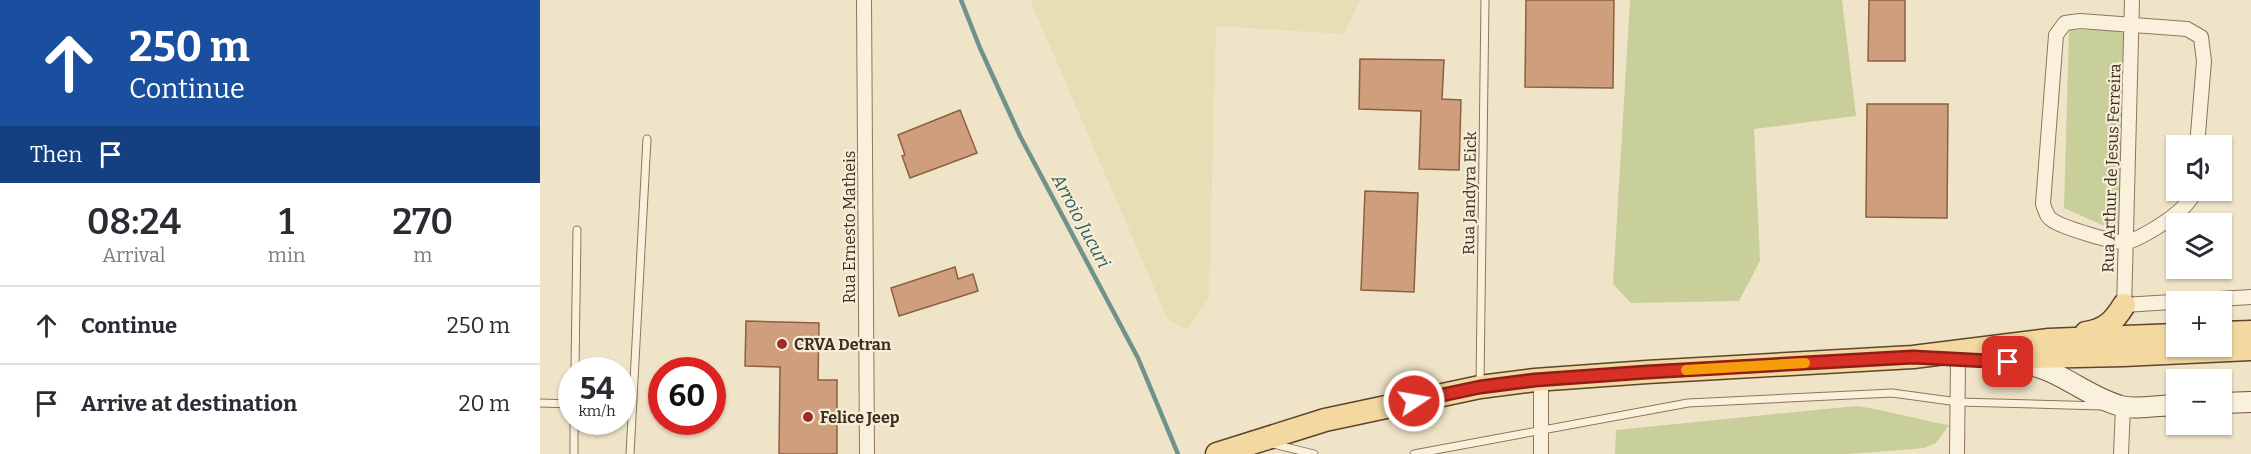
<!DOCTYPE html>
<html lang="en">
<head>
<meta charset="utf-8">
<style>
  :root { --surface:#fff; --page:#f2f2f3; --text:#2b2b33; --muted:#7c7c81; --line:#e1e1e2 }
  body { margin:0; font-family:Bitter,serif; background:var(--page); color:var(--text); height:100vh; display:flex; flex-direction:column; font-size:22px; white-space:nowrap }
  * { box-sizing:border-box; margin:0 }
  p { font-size:20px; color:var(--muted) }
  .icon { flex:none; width:33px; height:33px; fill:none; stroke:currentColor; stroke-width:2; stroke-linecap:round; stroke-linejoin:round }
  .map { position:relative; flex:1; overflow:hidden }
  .sheet { display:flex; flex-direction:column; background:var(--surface); width:540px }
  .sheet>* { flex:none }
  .top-card { background:#1a4fa0; color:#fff; overflow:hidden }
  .buttons { position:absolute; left:1626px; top:135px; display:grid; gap:12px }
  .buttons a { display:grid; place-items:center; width:66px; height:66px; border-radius:0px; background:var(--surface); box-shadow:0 2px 4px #0004; font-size:30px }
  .speed { position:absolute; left:18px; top:357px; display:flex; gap:12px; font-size:30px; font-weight:700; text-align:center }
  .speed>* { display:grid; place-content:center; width:78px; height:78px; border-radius:50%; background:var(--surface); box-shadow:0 2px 4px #0004; line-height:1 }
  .speed small { font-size:15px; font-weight:400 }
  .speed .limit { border:9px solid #d22; background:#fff; color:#111 }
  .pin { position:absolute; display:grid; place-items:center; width:51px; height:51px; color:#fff; margin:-26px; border-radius:12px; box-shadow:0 3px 9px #0006 }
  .me { position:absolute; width:66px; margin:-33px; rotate:78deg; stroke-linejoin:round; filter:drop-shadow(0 0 4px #0008) }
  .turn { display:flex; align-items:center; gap:21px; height:126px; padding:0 30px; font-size:27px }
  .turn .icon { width:78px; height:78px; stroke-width:2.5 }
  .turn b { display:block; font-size:42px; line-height:51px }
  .then { display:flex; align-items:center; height:57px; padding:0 30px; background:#0003; gap:12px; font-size:22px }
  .eta { display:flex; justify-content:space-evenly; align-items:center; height:102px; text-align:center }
  .eta b { font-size:36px; font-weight:600; line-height:42px }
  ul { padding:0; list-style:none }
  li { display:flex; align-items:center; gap:18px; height:78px; padding:0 30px; border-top:2px solid var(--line) }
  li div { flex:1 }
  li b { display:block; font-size:22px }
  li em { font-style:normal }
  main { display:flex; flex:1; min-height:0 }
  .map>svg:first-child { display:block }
  .farmland { fill:#e6deb5 }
  .green { fill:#c9cf9b }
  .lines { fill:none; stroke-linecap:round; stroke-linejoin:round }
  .stream { stroke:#6f938a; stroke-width:4.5 }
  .building { fill:#cf9f7d; stroke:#8d5f41; stroke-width:1.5 }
  .lane-casing { stroke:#8d765c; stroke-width:9 }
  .street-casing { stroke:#8d765c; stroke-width:16 }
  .secondary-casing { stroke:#6f573f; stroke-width:22 }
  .primary-casing { stroke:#5b4430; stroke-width:25 }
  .lane { stroke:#faf1dc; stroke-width:7 }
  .street { stroke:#faf1dc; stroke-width:14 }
  .secondary { stroke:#faf1dc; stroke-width:20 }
  .primary { stroke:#f3d9a0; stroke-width:22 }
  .route-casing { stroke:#8d1f18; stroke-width:15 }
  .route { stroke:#d93025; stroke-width:10 }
  .slow { stroke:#f59e0b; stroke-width:10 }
  .poi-dot { fill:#9e2a2b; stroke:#f7eed8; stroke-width:2 }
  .labels { text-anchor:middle; stroke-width:4.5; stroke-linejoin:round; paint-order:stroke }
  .street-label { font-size:16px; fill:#3d2e20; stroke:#f7eed8 }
  .poi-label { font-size:16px; font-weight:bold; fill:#3d2e20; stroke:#f7eed8; text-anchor:start }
  .water-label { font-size:18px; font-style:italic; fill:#2f5d5a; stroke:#f7eed8 }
</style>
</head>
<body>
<main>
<section class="sheet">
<div class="top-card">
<div class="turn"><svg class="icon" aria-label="ahead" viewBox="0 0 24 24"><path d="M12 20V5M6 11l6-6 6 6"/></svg><div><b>250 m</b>Continue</div></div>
<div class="then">Then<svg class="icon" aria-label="arrive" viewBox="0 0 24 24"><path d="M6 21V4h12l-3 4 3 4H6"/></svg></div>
</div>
<div class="eta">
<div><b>08:24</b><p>Arrival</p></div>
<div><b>1</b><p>min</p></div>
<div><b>270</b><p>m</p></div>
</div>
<ul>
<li><svg class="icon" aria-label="ahead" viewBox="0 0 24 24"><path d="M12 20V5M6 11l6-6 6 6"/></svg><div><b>Continue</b></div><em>250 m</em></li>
<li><svg class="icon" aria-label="arrive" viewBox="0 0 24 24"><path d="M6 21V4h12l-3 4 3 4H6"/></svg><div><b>Arrive at destination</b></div><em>20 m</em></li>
</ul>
</section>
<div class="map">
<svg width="1711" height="454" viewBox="0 0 1711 454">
  <rect width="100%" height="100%" fill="#f0e4c8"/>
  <path class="farmland" d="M 490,0 L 820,0 L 804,34 L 676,26 L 669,298 L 647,330 L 628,320 Z"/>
  <path class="green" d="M 1090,0 L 1302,0 L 1316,116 L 1214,129 L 1220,261 L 1199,301 L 1091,303 L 1073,284 Z
    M 1584,29 L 1578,232 L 1524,208 L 1529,30 Z
    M 1316,406 C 1348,410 1378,420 1409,425 L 1396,443 L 1384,448 L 1349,451 L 1306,454 L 1075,454 L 1076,430 Z"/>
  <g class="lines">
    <path class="stream" d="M 421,0 L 440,48 L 480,136 L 598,358 L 638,454"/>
  </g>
  <path class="building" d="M 986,0 L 1074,0 L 1073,88 L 985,87 Z
    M 1329,0 L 1365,0 L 1365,61 L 1328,61 Z
    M 820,59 L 904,60 L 902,99 L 921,100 L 919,170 L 879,169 L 881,111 L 819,109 Z
    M 1327,104 L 1408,104 L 1407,218 L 1326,217 Z
    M 420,110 L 437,153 L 370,178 L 362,156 L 365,155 L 358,135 Z
    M 825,191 L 878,193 L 874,292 L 821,290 Z
    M 415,267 L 418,279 L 433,274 L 438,291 L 359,316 L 351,288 Z
    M 206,321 L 279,323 L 278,380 L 297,380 L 297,454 L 239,454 L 240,367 L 205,366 Z"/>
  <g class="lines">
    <defs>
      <path id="lane" d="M 35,370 L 37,230
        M 940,384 L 945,0
        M 0,403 L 32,404
        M 733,444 L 774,454
        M 34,454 L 34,422
        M 90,454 L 107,139
        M 874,454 L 1148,403 L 1352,393 L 1418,402 L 1562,406"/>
      <path id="street" d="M 324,0 L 327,454
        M 1654,190 C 1653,208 1603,238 1587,242 C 1575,244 1522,227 1512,220 C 1507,217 1505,210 1503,204 L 1516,35 L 1525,23 L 1540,21 L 1647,29 L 1661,37 L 1664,61 L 1657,146
        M 1584,305 L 1711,297
        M 1584,310 L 1592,0
        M 1001,454 L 1001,380
        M 1417,454 L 1418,360
        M 1581,454 L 1583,407"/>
      <path id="secondary" d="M 1478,363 C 1517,366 1544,396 1581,406 C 1595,410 1621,405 1636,405
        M 1682,403 L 1711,402"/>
      <path id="primary" d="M 1546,333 C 1566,330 1574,321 1584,305
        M 1682,333 L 1711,332
        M 1452,358 L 1583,355 L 1711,349
        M 677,454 L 785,420 L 940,387 L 995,380 L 1107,372 L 1373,357 L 1509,340 L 1636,335"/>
    </defs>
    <use href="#lane" class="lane-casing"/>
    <use href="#street" class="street-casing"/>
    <use href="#secondary" class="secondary-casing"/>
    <use href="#primary" class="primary-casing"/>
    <use href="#lane" class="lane"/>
    <use href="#street" class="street"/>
    <use href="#secondary" class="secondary"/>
    <use href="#primary" class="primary"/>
  </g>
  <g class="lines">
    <defs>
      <path id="route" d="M 874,401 L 940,387 L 995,380 L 1107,372 L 1373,357 L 1468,362"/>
    </defs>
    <use href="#route" class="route-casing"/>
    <use href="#route" class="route"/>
    <path class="slow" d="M 1146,370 L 1265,363"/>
  </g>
  <g class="poi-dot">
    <circle cx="242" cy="344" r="6"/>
    <circle cx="268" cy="417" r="6"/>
  </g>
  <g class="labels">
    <g class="street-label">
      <text transform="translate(1571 168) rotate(-88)" y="6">Rua Arthur de Jesus Ferreira</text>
      <text transform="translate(929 193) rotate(-89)" y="6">Rua Jandyra Eick</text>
      <text transform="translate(309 227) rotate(-90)" y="6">Rua Ernesto Matheis</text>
    </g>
    <g class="poi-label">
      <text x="254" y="350">CRVA Detran</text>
      <text x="280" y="423">Felice Jeep</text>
    </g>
    <g class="water-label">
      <text transform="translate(541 221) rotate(62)" y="6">Arroio Jucuri</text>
    </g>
  </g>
</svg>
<div class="buttons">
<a><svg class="icon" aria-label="sound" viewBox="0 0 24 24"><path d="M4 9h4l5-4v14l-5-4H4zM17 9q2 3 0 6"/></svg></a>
<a><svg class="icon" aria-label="layers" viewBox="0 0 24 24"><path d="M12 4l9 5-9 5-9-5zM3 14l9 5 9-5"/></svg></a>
<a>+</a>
<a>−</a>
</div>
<div class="speed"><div>54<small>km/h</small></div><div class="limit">60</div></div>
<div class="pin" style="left:1468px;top:362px;background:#d93025"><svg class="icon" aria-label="arrive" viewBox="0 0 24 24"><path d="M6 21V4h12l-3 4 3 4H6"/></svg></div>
<svg class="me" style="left:874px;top:401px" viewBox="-20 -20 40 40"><circle r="17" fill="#d93025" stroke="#fff" stroke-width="3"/><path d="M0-11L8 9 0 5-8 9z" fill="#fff"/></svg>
</div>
</main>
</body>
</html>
